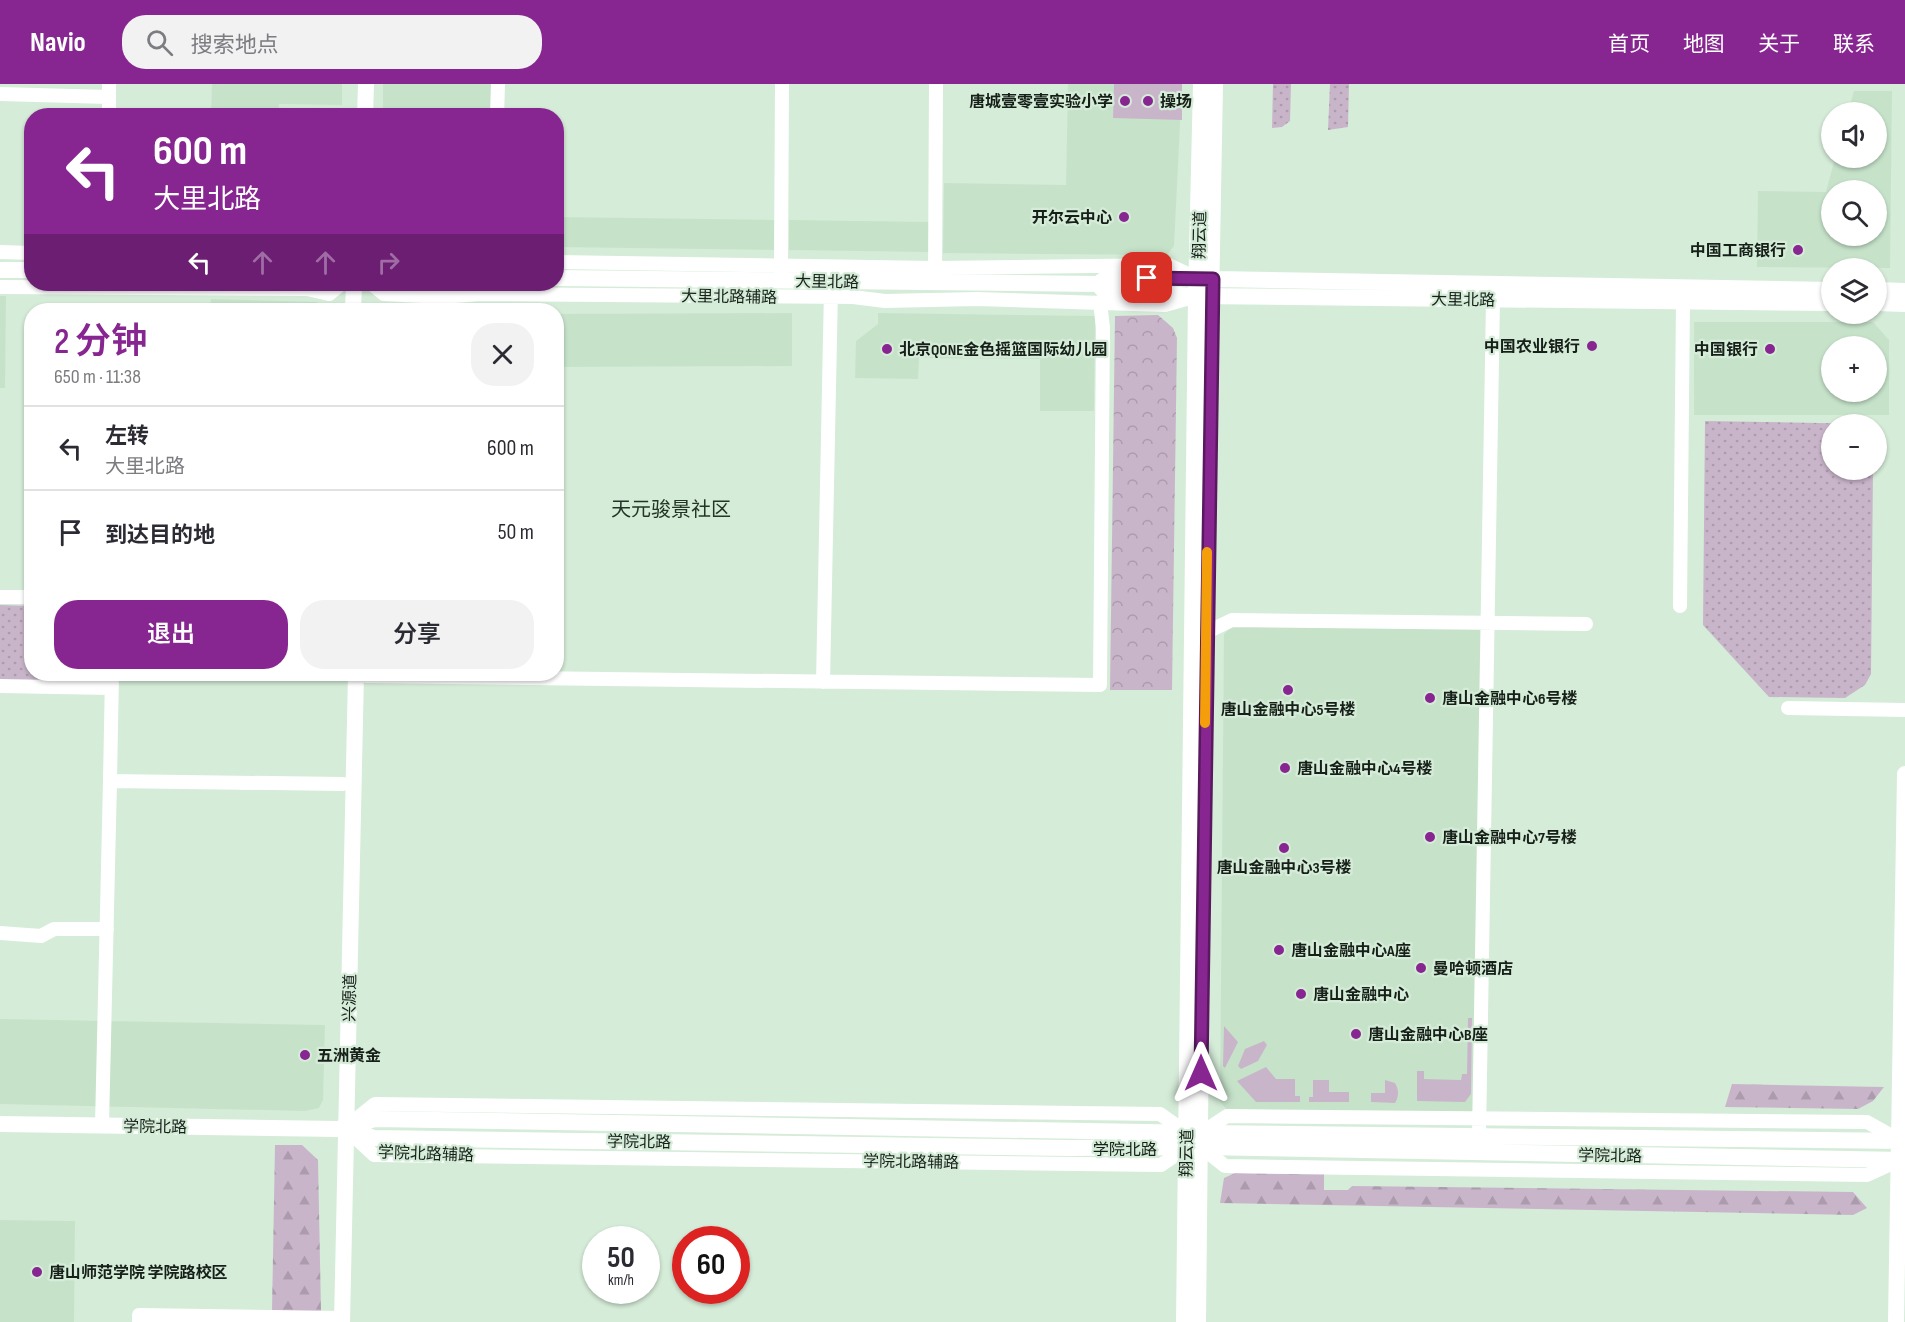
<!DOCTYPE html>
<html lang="zh">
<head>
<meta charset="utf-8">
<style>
  :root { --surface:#fff; --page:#f2f2f3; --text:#2b2b33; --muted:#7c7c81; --line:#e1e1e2; --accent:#872690 }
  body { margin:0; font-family:"Sofia Sans Condensed","Noto Sans SC",sans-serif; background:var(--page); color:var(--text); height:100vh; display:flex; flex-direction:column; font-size:22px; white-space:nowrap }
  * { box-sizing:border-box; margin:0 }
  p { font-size:20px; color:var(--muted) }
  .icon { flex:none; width:33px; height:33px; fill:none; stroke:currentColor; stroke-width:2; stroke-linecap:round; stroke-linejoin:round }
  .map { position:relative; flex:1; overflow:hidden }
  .side { position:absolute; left:24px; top:219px; width:540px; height:378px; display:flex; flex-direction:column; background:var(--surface); border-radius:24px; box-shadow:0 2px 4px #0004 }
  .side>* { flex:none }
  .top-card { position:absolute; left:24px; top:24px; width:540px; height:183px; border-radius:24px; box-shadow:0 2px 4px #0004; background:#872690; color:#fff; overflow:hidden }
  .buttons { position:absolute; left:1821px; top:18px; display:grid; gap:12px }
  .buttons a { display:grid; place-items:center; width:66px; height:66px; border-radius:50%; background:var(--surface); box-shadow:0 2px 4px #0004; font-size:30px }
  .speed { position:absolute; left:582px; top:1142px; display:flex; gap:12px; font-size:30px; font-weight:700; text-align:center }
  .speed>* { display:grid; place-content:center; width:78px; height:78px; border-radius:50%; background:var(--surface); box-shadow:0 2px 4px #0004; line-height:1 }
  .speed small { font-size:15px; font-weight:400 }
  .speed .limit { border:9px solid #d22; background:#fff; color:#111 }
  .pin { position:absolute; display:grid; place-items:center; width:51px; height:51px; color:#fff; margin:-26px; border-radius:12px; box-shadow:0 3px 9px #0006 }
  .me { position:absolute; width:66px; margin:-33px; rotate:0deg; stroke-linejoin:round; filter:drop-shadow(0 0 4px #0008) }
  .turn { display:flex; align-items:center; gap:21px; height:126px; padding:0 30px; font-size:27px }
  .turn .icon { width:78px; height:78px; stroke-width:2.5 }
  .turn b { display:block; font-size:42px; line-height:51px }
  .lanes { display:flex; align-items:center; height:57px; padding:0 30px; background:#0003; justify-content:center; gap:30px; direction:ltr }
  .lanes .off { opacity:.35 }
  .round { display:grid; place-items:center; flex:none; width:63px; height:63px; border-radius:24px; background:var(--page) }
  .head { display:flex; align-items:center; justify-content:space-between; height:102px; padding:0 30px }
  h1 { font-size:36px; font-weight:600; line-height:45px; color:var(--accent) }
  .button { display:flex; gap:12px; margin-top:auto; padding:12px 30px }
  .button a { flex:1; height:69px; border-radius:24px; background:var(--accent); color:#fff; font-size:24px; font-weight:600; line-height:69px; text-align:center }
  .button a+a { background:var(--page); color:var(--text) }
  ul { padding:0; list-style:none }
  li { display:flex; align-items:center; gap:18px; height:84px; padding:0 30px; border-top:2px solid var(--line) }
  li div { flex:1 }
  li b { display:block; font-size:22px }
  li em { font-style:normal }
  header { display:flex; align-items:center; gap:36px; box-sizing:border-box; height:84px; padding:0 30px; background:var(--accent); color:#fff }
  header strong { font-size:28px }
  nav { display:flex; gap:33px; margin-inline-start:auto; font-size:21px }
  .search { width:420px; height:54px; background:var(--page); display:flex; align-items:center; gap:15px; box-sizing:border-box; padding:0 21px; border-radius:24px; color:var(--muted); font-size:22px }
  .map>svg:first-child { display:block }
  .built { fill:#c6e3ca; fill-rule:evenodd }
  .grass { fill:#c9b5ca }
  .forest { fill:url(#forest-firs) }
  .park { fill:url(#park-crowns) }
  .garden { fill:url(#garden-dots) }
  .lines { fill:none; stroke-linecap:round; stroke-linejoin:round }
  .minor { stroke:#fff; stroke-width:14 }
  .major { stroke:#fff; stroke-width:16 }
  .route-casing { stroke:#58195e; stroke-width:15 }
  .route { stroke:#872690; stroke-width:10 }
  .slow { stroke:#f59e0b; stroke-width:10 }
  .poi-dot { fill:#872690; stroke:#d5ecd8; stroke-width:2 }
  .labels { text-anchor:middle; stroke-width:4.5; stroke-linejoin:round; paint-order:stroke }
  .poi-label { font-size:16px; font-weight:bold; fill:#161f18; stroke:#d5ecd8; text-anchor:start }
  .street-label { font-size:16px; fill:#161f18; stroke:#d5ecd8 }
  .quarter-label { font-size:20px; fill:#233626; stroke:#d5ecd8 }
</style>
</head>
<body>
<header>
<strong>Navio</strong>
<div class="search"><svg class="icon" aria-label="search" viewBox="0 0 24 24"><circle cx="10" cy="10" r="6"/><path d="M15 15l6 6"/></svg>搜索地点</div>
<nav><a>首页</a><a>地图</a><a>关于</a><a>联系</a></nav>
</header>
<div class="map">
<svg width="1905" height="1238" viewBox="0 0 1905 1238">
  <defs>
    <pattern id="forest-firs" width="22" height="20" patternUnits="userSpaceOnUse" patternTransform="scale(1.5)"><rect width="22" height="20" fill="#c9b5ca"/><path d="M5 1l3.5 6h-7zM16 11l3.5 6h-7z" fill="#ac9bad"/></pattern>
    <pattern id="park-crowns" width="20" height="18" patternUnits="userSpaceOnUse" patternTransform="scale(1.5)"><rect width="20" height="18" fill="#c9b5ca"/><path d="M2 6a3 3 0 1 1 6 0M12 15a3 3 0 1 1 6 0" fill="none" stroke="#ac9bad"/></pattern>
    <pattern id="garden-dots" width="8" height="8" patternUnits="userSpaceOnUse" patternTransform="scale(1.5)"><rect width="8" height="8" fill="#c9b5ca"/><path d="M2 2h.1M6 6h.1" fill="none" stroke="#ac9bad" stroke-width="1.8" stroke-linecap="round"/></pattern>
  </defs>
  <rect width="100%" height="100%" fill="#d5ecd8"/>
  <path class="built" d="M 212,0 L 342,0 L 342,21 L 279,20 L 278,31 L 211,31 Z
    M 383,0 L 494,0 L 494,31 L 383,32 Z
    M 1068,0 L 1182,0 L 1174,162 L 1167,171 L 943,169 L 944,99 L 1066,101 Z
    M 1854,7 L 1892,7 L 1890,184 L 1757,183 L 1758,107 L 1826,108 L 1835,74 L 1876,74 L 1876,28 L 1848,28 ZM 1876,106 L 1876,152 L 1832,152 L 1832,106 Z
    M 557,133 L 774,136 L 774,166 L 557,163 Z
    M 789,136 L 930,138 L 929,168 L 789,166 Z
    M 0,212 L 6,212 L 5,304 L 0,304 Z
    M 211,215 L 317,218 L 324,226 L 210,226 Z
    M 792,229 L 792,282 L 557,283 L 557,230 Z
    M 878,229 L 1095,232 L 1094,327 L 1040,327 L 1040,275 L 919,274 L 918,295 L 855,294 L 856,257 L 878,240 Z
    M 1694,238 L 1873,238 L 1889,256 L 1889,331 L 1694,331 ZM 1832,262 L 1876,262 L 1876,308 L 1832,308 Z
    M 1235,540 L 1484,543 L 1482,1029 L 1235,1027 L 1226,1025 L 1220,1017 L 1224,550 Z
    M 0,935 L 325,941 L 323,1016 L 319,1024 L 305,1027 L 0,1020 Z
    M 0,1136 L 75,1137 L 74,1238 L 0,1238 Z"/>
  <path class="grass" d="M 1114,0 L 1182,0 L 1182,36 L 1113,34 Z
    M 1468,934 L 1472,934 L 1471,1010 L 1465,1018 L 1417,1017 L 1417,987 L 1424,987 L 1424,995 L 1461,996 L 1462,990 L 1467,990 Z
    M 1224,942 L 1238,958 L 1225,984 L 1223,982 Z
    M 1264,957 L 1267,961 L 1258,977 L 1241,985 L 1238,982 L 1245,965 Z
    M 1266,983 L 1276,995 L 1295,995 L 1295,1012 L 1300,1012 L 1300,1018 L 1256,1018 L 1237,997 Z
    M 1313,996 L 1329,996 L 1329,1008 L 1349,1008 L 1349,1018 L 1309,1018 L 1309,1013 L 1313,1013 Z
    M 1385,996 L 1395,999 C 1399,1006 1399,1012 1395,1019 L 1371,1018 L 1371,1009 L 1385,1009 Z"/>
  <path class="forest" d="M 1732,1000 L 1884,1003 L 1873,1017 L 1858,1025 L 1725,1023 Z
    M 275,1061 L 302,1061 L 318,1076 L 321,1227 L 272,1227 Z
    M 1235,1089 L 1324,1090 L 1324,1106 L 1348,1106 L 1352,1102 L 1853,1108 L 1867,1124 L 1853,1131 L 1220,1119 L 1224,1094 Z"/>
  <path class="park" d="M 1158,231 L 1173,244 L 1177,254 L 1172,606 L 1110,606 L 1115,232 Z"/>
  <path class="garden" d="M 1273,0 L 1291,0 L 1290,37 L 1282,43 L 1272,44 Z
    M 1330,0 L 1349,0 L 1348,43 L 1328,46 Z
    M 1705,337 L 1874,340 L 1832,340 L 1832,386 L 1873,386 L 1871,590 L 1865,601 L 1845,614 L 1769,613 L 1703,541 Z
    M 0,521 L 31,522 L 32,590 L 102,590 L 101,595 L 97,598 L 0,596 Z"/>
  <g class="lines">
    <path class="minor" d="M 0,10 L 109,13
      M 109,32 L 109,0
      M 497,32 L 498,0
      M 0,168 L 32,169
      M 556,178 L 935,184 L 1169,181 L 1196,194
      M 781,188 L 782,0
      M 935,193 L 936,0
      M 372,200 L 384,210 L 442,213 L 480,210 L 853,213 L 885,217 L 977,215 L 1165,221 L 1190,214
      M 0,203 L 307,205 L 329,210 L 341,200
      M 0,513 L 32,513
      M 1680,522 L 1683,217
      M 1205,549 L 1232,536 L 1586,540
      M 112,590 L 110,697 L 343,700
      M 366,592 L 1100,601 L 1103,244 L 1100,218
      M 823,598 L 831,205
      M 0,602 L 111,604
      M 1788,624 L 1905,626
      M 0,849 L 41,852 L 54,845 L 107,845
      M 102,1041 L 110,697
      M 1201,1049 L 1227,1032 L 1867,1038 L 1901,1057
      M 1479,1051 L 1493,215
      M 1201,1063 L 1225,1082 L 1867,1091 L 1900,1076
      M 1186,1064 L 1161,1081 L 374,1071 L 345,1044 L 375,1020 L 1160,1030 L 1187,1049
      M 139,1238 L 139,1231 L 342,1234"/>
    <path class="major" d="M 365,32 L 366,0
      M 0,186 L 32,186
      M 556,194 L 1098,200 L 1107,193 L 1832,206
      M 1098,200 L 1104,207 L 1196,212 L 1832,219
      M 1876,206 L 1905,207
      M 1876,219 L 1905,220
      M 353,226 L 354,200
      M 0,1040 L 338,1045 L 375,1035 L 1201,1049 L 1905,1057
      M 345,1044 L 374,1054 L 1069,1064 L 1201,1063 L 1905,1076
      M 342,1238 L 356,590
      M 1184,1238 L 1196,212 L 1201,0
      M 1198,1238 L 1205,549 L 1215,0
      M 1896,1238 L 1905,690"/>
  </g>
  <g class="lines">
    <defs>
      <path id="route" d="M 1147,194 L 1213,195 L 1201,989"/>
    </defs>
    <use href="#route" class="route-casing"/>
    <use href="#route" class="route"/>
    <path class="slow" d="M 1205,639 L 1207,468"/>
  </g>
  <g class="poi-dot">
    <circle cx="1125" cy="17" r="6"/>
    <circle cx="1148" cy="17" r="6"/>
    <circle cx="1124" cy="133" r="6"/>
    <circle cx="1798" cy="166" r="6"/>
    <circle cx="1592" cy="262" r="6"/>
    <circle cx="887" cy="265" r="6"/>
    <circle cx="1770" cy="265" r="6"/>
    <circle cx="1288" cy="606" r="6"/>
    <circle cx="1430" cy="614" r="6"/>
    <circle cx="1285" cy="684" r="6"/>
    <circle cx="1430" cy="753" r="6"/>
    <circle cx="1284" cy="764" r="6"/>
    <circle cx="1279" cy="866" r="6"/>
    <circle cx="1421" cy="884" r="6"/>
    <circle cx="1301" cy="910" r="6"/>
    <circle cx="1356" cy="950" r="6"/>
    <circle cx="305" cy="971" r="6"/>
    <circle cx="37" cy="1188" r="6"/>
  </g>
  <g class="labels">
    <g class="poi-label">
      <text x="1113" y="23" text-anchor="end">唐城壹零壹实验小学</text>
      <text x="1160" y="23">操场</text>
      <text x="1112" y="139" text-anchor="end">开尔云中心</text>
      <text x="1786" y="172" text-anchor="end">中国工商银行</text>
      <text x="1580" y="268" text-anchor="end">中国农业银行</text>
      <text x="899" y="271">北京QONE金色摇篮国际幼儿园</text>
      <text x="1758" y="271" text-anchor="end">中国银行</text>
      <text x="1442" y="620">唐山金融中心6号楼</text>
      <text x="1288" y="631" text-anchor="middle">唐山金融中心5号楼</text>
      <text x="1297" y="690">唐山金融中心4号楼</text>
      <text x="1442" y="759">唐山金融中心7号楼</text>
      <text x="1284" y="789" text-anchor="middle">唐山金融中心3号楼</text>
      <text x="1291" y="872">唐山金融中心A座</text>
      <text x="1433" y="890">曼哈顿酒店</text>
      <text x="1313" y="916">唐山金融中心</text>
      <text x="1368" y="956">唐山金融中心B座</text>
      <text x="317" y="977">五洲黄金</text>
      <text x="49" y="1194">唐山师范学院 学院路校区</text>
    </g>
    <g class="street-label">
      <text transform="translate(1199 151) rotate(-89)" y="6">翔云道</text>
      <text transform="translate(827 197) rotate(1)" y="6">大里北路</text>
      <text transform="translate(729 212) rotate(1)" y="6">大里北路辅路</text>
      <text transform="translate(1463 215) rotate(1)" y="6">大里北路</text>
      <text transform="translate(349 914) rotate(-89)" y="6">兴源道</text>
      <text transform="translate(155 1042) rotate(1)" y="6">学院北路</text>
      <text transform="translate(639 1057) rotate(1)" y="6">学院北路</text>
      <text x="1125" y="1071">学院北路</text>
      <text transform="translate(426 1069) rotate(2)" y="6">学院北路辅路</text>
      <text transform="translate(1186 1069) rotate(-89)" y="6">翔云道</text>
      <text transform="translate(1610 1071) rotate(1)" y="6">学院北路</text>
      <text transform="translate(911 1077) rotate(1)" y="6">学院北路辅路</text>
    </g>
    <g class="quarter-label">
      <text x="671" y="432">天元骏景社区</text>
    </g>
  </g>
</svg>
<div class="buttons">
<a><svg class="icon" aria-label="sound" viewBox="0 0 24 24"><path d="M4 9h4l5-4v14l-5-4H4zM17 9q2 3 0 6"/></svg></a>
<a><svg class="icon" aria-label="search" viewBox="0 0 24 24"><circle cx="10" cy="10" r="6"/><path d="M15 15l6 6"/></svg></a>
<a><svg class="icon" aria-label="layers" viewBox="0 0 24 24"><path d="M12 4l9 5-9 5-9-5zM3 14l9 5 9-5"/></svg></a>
<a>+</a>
<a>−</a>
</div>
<div class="speed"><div>50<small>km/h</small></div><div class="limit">60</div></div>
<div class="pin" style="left:1147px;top:194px;background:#d93025"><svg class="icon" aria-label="arrive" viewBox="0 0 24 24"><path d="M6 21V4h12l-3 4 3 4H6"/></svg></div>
<svg class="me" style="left:1201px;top:989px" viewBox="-20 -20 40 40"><path d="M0-17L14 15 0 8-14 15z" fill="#872690" stroke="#fff" stroke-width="4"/></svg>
<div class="top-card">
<div class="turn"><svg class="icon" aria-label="left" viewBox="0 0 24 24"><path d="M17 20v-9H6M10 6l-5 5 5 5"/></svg><div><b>600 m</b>大里北路</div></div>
<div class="lanes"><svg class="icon" aria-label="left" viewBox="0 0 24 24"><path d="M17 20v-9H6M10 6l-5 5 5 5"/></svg><svg class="icon off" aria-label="ahead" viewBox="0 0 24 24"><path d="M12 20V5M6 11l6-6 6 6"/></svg><svg class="icon off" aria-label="ahead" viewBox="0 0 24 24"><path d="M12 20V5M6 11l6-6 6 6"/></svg><svg class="icon off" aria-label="right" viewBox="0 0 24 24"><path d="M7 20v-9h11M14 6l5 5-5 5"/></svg></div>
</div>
<section class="side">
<div class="head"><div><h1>2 分钟</h1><p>650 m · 11:38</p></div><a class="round"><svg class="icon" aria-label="close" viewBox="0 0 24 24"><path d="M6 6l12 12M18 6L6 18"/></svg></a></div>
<ul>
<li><svg class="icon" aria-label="left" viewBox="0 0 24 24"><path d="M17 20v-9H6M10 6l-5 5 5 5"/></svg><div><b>左转</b><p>大里北路</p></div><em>600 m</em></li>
<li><svg class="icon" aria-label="arrive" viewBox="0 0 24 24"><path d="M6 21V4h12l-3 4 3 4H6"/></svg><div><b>到达目的地</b></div><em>50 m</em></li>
</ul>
<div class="button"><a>退出</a><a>分享</a></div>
</section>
</div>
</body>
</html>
